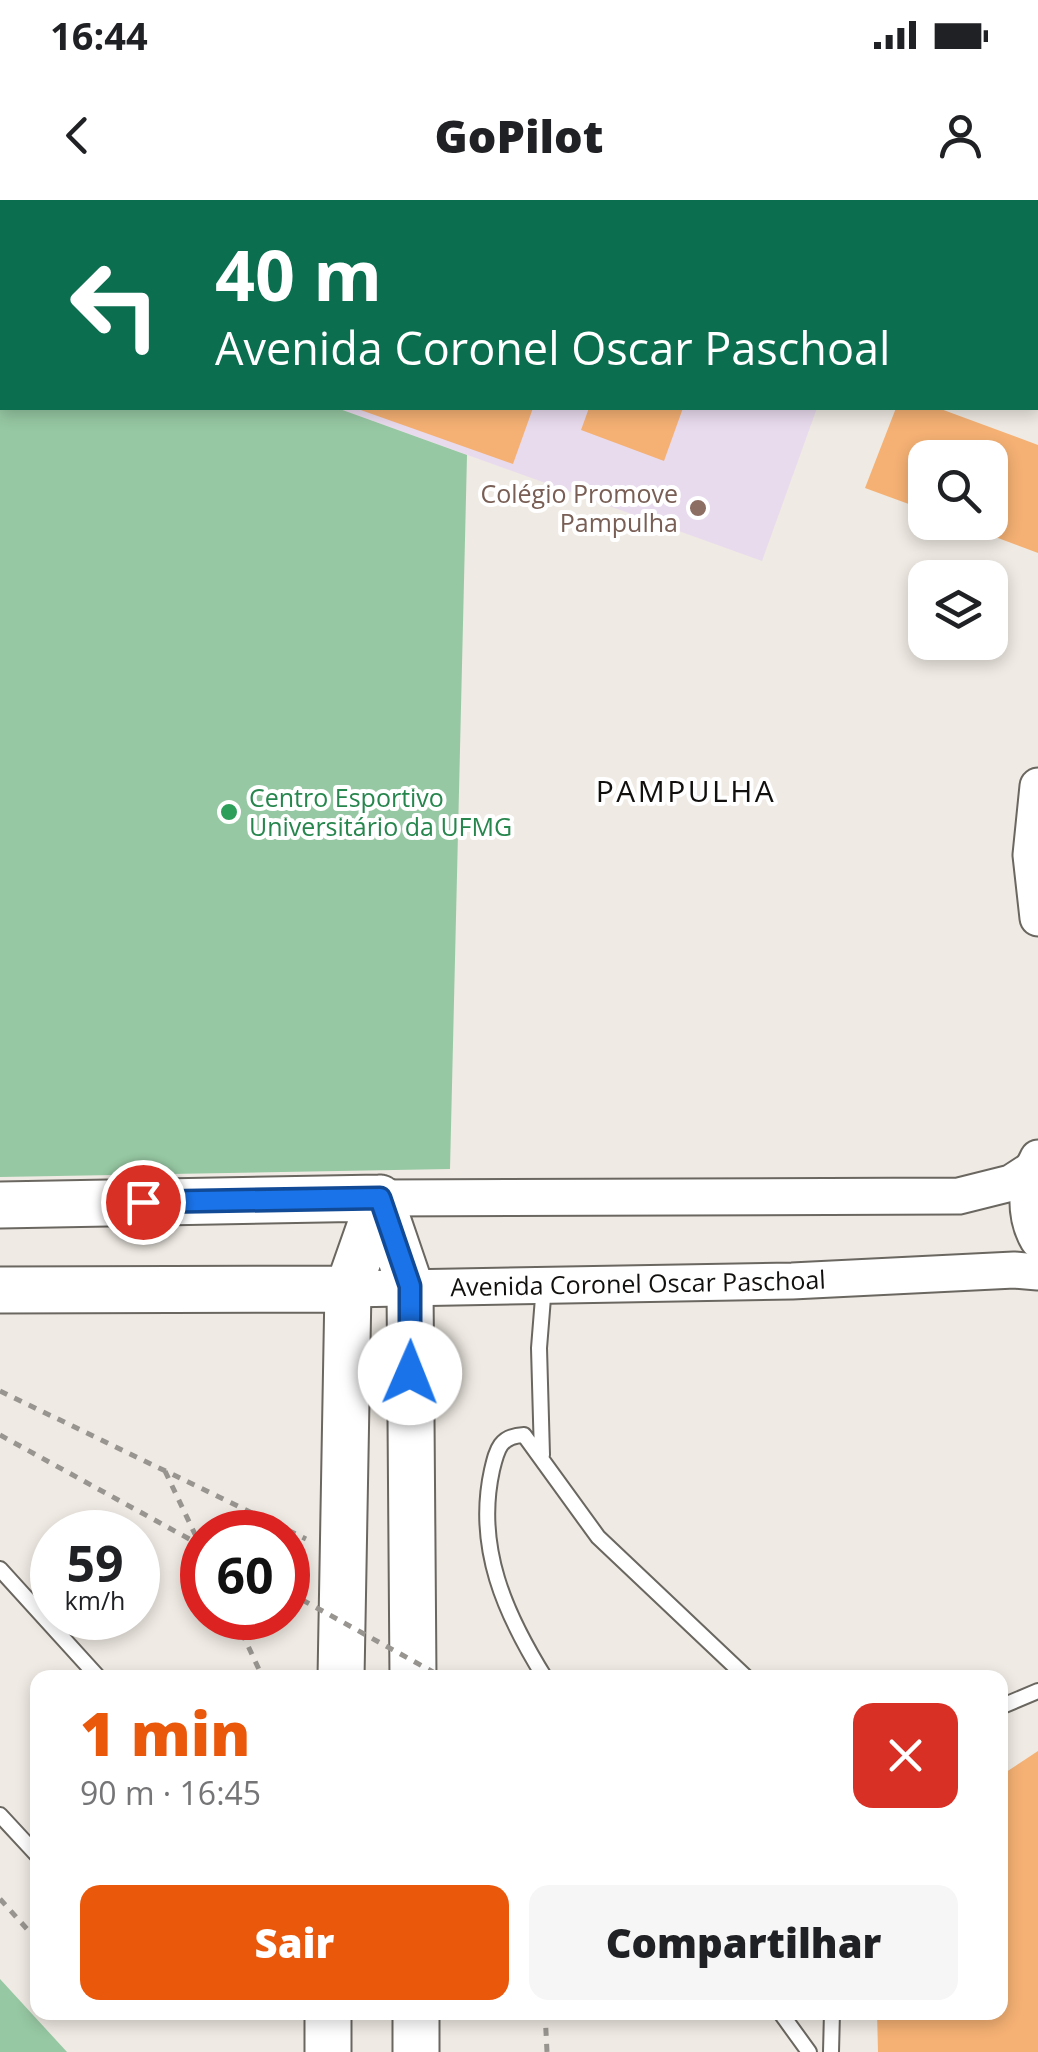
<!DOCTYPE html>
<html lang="pt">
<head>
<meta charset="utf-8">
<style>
  :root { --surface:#fff; --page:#f6f6f6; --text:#202124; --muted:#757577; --accent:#ea580c }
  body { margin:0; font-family:"Open Sans",sans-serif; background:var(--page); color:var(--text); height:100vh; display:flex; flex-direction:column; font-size:38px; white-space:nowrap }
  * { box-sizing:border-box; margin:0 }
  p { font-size:32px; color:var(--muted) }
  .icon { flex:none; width:55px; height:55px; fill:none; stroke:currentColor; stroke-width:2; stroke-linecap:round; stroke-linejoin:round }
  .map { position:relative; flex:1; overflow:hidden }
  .side { position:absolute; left:30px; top:1470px; width:978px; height:350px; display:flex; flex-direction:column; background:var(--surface); border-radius:20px; box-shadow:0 5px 15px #0003 }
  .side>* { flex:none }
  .guide { position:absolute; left:0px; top:0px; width:1040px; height:210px; box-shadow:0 5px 15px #0003; background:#0b6e4f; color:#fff; overflow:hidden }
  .fabs { position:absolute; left:908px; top:240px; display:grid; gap:20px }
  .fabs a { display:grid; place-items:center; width:100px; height:100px; border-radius:20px; background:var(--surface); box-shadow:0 5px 15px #0003; font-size:50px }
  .speed { position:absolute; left:30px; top:1310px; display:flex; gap:20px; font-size:50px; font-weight:700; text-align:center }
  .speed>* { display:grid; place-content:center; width:130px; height:130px; border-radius:50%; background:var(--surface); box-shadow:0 5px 15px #0003; line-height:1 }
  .speed small { font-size:25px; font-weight:400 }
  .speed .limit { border:15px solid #d22; background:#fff; color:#111 }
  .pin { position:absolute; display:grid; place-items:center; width:85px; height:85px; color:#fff; margin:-42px; border:5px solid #fff; border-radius:50%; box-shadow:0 2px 10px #0007 }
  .me { position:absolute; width:110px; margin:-55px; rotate:1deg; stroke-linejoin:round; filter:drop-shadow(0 0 8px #0008) }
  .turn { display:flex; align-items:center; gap:35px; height:210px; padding:0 50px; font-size:45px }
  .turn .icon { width:130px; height:130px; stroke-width:2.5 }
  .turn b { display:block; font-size:70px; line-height:85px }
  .round { display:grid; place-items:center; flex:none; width:105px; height:105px; border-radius:20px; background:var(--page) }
  .head { display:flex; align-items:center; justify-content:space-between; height:170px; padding:0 50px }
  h1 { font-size:60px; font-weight:800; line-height:75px; color:var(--accent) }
  .cta { display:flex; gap:20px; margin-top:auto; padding:20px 50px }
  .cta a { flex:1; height:115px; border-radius:20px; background:var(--accent); color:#fff; font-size:40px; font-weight:800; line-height:115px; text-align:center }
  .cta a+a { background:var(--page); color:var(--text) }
  .status { display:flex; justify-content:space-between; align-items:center; height:70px; padding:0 50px; background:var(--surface); direction:ltr }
  .status svg { height:28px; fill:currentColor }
  header { display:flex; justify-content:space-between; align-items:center; height:130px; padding:0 50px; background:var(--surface); font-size:45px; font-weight:800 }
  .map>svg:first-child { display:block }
  .education { fill:#e9dbee }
  .green { fill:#96c8a3 }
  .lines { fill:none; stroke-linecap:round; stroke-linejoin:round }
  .stream { stroke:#187987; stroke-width:9 }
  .building { fill:#f5b174 }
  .service-casing { stroke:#6a6660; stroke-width:18 }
  .tertiary-casing { stroke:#6a6660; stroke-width:39 }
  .primary-casing { stroke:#6a6660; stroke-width:49 }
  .path { stroke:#98948f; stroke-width:5; stroke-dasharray:8 8; stroke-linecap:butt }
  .service { stroke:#fff; stroke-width:14 }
  .tertiary { stroke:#fff; stroke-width:35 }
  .primary { stroke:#fff; stroke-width:45 }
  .path-bridge { stroke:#98948f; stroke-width:5; stroke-dasharray:8 8; stroke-linecap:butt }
  .route-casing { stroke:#114b97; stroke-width:25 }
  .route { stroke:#1a73e8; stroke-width:18 }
  .education-dot { fill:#8d6e63; stroke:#fff; stroke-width:4 }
  .leisure-dot { fill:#2e9e5b; stroke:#fff; stroke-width:4 }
  .labels { text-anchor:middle; stroke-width:8; stroke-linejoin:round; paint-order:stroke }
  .education-label { font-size:25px; fill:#785e54; stroke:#fff; text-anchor:end }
  .leisure-label { font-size:25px; fill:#27864d; stroke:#fff; text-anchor:start }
  .street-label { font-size:25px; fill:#12100e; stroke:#fff }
  .quarter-label { font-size:30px; letter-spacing:2.5px; fill:#12100e; stroke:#fff }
</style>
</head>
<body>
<div class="status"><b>16:44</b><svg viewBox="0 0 49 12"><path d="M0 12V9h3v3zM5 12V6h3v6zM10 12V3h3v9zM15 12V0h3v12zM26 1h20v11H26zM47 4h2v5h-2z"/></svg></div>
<header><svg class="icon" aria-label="back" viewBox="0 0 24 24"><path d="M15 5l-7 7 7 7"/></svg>GoPilot<svg class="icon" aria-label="person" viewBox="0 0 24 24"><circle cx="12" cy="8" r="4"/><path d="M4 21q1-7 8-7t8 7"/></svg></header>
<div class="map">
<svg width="1038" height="1852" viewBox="0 0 1038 1852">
  <rect width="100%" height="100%" fill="#efeae3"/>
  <path class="education" d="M 337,208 L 817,208 L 762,361 Z"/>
  <path class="green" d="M 0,85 L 2,208 L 337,208 L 467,255 L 450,969 L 0,977 Z
    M 0,1779 L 67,1852 L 0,1852 Z"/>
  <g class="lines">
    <path class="stream" d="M 663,0 L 671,2"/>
  </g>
  <path class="building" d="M 355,208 L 533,208 L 513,264 Z
    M 589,208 L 683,208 L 664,261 L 581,230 Z
    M 896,208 L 938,208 L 1038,245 L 1038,353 L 958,323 L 990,322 L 990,258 L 925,258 L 925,310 L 865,288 Z
    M 1038,1551 L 1038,1852 L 878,1852 L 877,1812 L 1000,1812 L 1000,1576 Z"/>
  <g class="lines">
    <defs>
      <path id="service" d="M 234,2 L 237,0
        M 542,1255 L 539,1148 L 544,1085
        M 0,1369 L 99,1478
        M 545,1478 C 505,1414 475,1347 492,1270 C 497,1249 500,1236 524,1235 L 598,1337 L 747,1478
        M 1000,1507 L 1038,1491
        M 0,1615 L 38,1656
        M 780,1812 L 809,1852
        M 831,1852 L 832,1812"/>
      <g id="tertiary">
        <path d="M 571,0 L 577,2"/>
        <path d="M 768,0 L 774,2"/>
        <path d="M 1038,586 L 1031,655 L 1038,718"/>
        <path d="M 1038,958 C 1025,982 1024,1016 1038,1040"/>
        <path d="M 380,998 L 959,996 L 1011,983 L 1031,970"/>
        <path id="s1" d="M 348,1089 L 792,1081 L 1014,1070 L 1038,1072"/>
      </g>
      <path id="primary" d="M 380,998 L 410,1086 L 413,1478
        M 0,1005 L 380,998
        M 0,1090 L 348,1089
        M 341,1478 L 348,1089 L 380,998
        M 328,1812 L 328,1852
        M 416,1812 L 416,1852"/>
    </defs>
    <use href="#service" class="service-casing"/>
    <use href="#tertiary" class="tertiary-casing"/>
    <use href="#primary" class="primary-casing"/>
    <path class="path" d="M 0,1191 L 306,1339
      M 165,1271 L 202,1349
      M 235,1418 L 263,1478
      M 0,1699 L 27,1729
      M 545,1812 L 547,1852"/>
    <use href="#service" class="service"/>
    <use href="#tertiary" class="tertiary"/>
    <use href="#primary" class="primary"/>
    <path class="path-bridge" d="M 0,1235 L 202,1346
      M 288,1392 L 444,1478"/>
  </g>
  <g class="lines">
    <defs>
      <path id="route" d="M 143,1002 L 380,998 L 410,1086 L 410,1173"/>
    </defs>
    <use href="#route" class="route-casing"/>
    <use href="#route" class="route"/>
  </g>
  <circle class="education-dot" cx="698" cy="308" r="10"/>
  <circle class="leisure-dot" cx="229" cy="612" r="10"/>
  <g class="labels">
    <g class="education-label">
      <text x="678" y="303">Colégio Promove<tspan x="678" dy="29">Pampulha</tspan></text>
    </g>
    <g class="leisure-label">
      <text x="249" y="607">Centro Esportivo<tspan x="249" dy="29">Universitário da UFMG</tspan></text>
    </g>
    <g class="street-label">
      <text dy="9" stroke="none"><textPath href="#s1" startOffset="290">Avenida Coronel Oscar Paschoal</textPath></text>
    </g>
    <g class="quarter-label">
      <text x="686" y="602">PAMPULHA</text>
    </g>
  </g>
</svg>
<div class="fabs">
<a><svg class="icon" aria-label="search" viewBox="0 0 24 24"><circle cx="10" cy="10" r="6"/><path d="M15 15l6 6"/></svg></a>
<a><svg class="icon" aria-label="layers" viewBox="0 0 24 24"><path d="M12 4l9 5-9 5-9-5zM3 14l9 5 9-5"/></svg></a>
</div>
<div class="speed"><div>59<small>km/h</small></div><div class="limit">60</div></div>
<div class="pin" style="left:143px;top:1002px;background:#d93025"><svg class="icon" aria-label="arrive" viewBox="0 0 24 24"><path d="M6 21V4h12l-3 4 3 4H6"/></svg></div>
<svg class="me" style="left:410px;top:1173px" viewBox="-20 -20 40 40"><circle r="19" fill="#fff"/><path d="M0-13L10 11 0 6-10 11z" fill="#1a73e8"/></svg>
<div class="guide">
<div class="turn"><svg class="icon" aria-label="left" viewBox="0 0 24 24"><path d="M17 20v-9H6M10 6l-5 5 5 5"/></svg><div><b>40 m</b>Avenida Coronel Oscar Paschoal</div></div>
</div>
<section class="side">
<div class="head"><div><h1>1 min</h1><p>90 m · 16:45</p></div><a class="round" style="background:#d93025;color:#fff"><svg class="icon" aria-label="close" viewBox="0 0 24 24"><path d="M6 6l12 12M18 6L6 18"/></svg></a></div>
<div class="cta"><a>Sair</a><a>Compartilhar</a></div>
</section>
</div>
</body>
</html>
